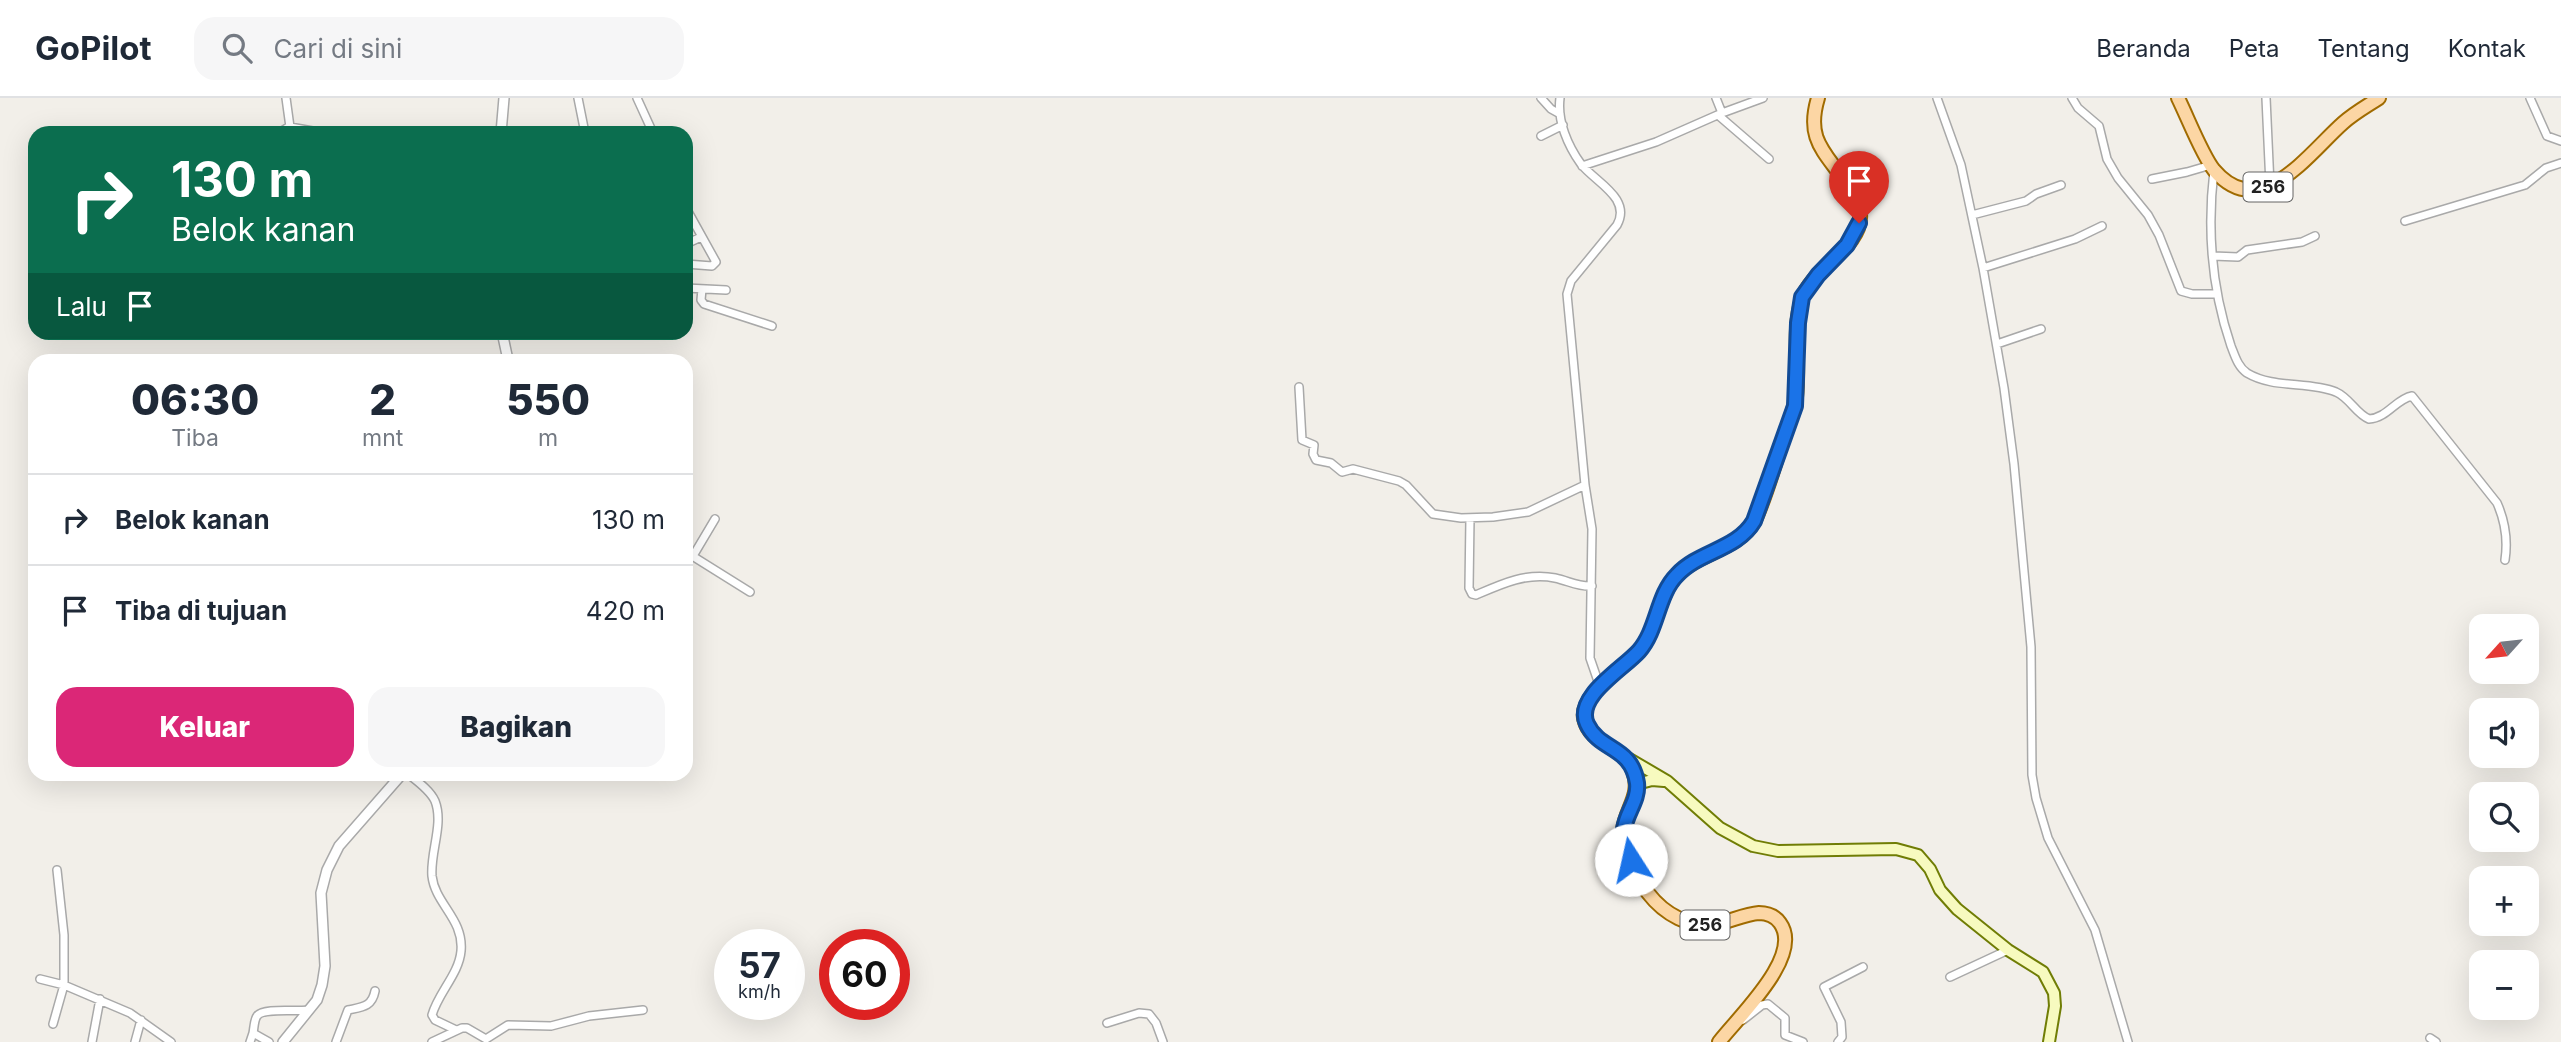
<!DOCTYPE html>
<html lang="id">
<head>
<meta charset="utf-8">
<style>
  :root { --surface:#fff; --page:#f6f6f7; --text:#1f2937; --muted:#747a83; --line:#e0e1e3; --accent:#db2777 }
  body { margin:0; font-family:Inter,sans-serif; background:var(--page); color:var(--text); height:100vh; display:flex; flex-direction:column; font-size:26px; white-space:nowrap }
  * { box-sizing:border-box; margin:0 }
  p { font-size:23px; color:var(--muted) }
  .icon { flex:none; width:38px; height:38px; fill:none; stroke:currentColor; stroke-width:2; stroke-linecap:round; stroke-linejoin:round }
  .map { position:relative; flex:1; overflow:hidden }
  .sheet { position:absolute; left:28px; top:256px; width:665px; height:427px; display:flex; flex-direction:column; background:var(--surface); border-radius:21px; box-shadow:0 7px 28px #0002 }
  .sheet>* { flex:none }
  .hud { position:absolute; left:28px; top:28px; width:665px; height:214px; border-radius:21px; box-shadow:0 7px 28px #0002; background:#0b6e4f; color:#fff; overflow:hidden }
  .needle { width:46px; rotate:243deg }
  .buttons { position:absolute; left:2469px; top:516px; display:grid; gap:14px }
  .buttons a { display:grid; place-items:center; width:70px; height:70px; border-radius:14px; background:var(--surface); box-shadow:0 7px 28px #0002; font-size:35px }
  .speed { position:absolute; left:714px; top:831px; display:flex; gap:14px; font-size:35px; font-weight:700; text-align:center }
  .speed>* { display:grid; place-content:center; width:91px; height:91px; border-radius:50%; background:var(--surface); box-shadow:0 7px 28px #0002; line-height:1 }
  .speed small { font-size:18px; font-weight:400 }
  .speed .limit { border:10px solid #d22; background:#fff; color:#111 }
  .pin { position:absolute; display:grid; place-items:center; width:60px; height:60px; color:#fff; margin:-72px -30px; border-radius:50% 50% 50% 0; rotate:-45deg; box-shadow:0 0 7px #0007 }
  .pin .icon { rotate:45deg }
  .me { position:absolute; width:77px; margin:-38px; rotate:350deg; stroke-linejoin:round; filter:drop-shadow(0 0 5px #0008) }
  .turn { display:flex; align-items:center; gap:24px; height:147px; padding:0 28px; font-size:32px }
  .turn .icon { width:91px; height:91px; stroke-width:2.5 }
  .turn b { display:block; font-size:49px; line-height:60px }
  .then { display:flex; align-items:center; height:66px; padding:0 28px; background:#0003; gap:14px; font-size:26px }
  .eta { display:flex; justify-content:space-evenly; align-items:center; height:119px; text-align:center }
  .eta b { font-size:42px; font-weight:800; line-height:49px }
  .button { display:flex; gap:14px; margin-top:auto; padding:14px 28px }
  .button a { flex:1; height:80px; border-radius:21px; background:var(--accent); color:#fff; font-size:28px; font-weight:800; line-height:80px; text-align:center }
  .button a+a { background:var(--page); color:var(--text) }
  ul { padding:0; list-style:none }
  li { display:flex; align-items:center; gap:21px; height:91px; padding:0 28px; border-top:2px solid var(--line) }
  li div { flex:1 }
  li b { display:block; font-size:26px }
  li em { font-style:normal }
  header { display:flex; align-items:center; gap:42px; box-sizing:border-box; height:98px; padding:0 35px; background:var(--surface); border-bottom:2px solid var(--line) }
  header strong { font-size:33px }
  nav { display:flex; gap:38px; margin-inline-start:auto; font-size:24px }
  .search { width:490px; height:63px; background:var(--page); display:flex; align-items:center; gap:18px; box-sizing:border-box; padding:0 24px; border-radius:21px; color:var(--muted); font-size:26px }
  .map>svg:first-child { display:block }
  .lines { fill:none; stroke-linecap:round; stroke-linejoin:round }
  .minor-casing { stroke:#a9a9a9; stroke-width:10 }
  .tertiary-casing { stroke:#a9a9a9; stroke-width:12 }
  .secondary-casing { stroke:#707d05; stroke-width:14 }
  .primary-casing { stroke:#a06b00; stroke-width:16 }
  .minor { stroke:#fff; stroke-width:7 }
  .tertiary { stroke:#fff; stroke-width:9 }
  .secondary { stroke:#f7fabf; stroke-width:10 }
  .primary { stroke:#fcd6a4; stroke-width:12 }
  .route-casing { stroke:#114b97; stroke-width:18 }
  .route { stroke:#1a73e8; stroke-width:12 }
  .labels { text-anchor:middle; stroke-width:6; stroke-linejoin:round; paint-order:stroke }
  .shield { fill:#fff; stroke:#646464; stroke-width:2 }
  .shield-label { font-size:18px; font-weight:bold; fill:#222 }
</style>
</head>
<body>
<header>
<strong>GoPilot</strong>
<div class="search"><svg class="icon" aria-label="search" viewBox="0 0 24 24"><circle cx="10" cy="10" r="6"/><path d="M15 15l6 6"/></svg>Cari di sini</div>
<nav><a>Beranda</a><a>Peta</a><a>Tentang</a><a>Kontak</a></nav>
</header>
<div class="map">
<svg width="2561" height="944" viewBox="0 0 2561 944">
  <rect width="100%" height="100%" fill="#f2efe9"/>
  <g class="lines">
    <defs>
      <path id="minor" d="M 286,0 L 290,29 L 324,35
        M 578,0 L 585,35
        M 637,0 L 653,35
        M 1541,0 L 1551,11 L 1560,16
        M 1560,0 C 1557,23 1568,48 1581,66 C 1595,84 1632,100 1617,127 L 1571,183 L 1567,196 L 1585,387 L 1592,431 L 1590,560 L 1600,589
        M 1716,0 L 1722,15 L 1763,0
        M 1937,0 L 1961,67 L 1983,170 L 2004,290 L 2014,366 L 2031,549 L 2032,677 L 2036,700 L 2048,740 L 2095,832 L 2128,944
        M 2072,0 L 2078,10 L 2099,28 L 2107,61 L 2118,80 L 2148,117 L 2159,137 L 2181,193 L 2192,196 L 2217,196
        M 2266,0 L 2270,87
        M 2530,0 L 2547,38 L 2561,43
        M 1718,17 L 1769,61
        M 279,35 L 290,28
        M 1541,38 L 1563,27
        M 1582,68 L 1656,44 L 1722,15
        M 2214,72 C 2207,131 2212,192 2231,248 C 2235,258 2238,269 2247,275 C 2274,291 2308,283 2336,294 C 2350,300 2356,316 2369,321 C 2387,320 2396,301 2412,298 L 2497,405 C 2505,423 2508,442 2505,462
        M 2152,81 L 2187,74 L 2211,67
        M 686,110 L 716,164 L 712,168 L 686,166
        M 1972,117 L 2026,103 L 2036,96 L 2061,87
        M 2405,123 L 2525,87 L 2546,70 L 2561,65
        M 686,146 L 701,139
        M 2213,158 L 2238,159 L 2247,152 L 2302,144 L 2315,138
        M 1983,170 L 2075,141 L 2102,128
        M 686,190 L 726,192
        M 702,191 L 701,202 L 704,206 L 772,228
        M 1997,246 L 2041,231
        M 1299,289 L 1302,342 L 1314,347 L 1313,356 L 1316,362 L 1331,365 L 1342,374 L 1353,371 L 1399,383 L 1406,387 L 1433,416 L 1461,420 L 1493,419 L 1528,414 L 1585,387
        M 1470,420 L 1469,490 L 1472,496 L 1476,497 C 1501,486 1527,474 1555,480 C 1569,483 1578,489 1592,488
        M 686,454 L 750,494
        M 693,458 L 715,421
        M 408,676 C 417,683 430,692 435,703 C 444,726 430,754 432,778 C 435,806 464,821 461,853 C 459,876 438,895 432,917 L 435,922 L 456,932
        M 1950,879 L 2008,852
        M 40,881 L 64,887 L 64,837 L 57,772
        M 1743,922 L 1762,907 L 1768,906 L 1785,920 L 1785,937 L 1803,944
        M 1107,925 L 1139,915 L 1149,916 L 1156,925 L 1163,944
        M 53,926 L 64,887 L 130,915 L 171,944
        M 253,935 C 254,931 254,922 257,918 C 263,909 298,914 309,912
        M 2430,940 L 2436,944
        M 92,944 L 100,901
        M 135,944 L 141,922
        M 250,944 L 253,935 L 269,944
        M 336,944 L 348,912 C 362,909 372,909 375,893
        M 432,944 L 462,930 L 467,930 L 486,941 L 508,927 L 551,928 L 589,918 L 643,912
        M 1838,944 L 1842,939 L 1841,924 L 1824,889 L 1863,869"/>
      <path id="tertiary" d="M 501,35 L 504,0
        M 502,234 L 508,262
        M 283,944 L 317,902 L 322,887 L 325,868 L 321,795 L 327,772 L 339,748 L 402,676"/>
      <path id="secondary" d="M 1626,659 L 1667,683 L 1720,730 L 1753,748 L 1778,753 L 1896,751 L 1918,757 L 1930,771 L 1940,792 L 1957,811 L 2008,852 L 2043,874 L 2054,895 L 2055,908 L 2049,944
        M 1637,686 L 1652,682 L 1664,683"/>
      <path id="primary" d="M 2178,0 C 2187,18 2202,57 2214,72 C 2260,126 2309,55 2343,25 C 2354,15 2367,8 2379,0
        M 1719,944 C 1738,919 1804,858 1780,825 C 1775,818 1768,815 1759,815 C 1745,816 1731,823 1717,826 C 1690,831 1664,816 1648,795 C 1638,782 1622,748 1623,732 C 1626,709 1642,697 1633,673 C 1625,649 1589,647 1584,620 C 1580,595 1627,569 1641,551 C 1658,528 1659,493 1680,474 C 1702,454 1740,451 1755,422 C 1766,398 1773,372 1781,347 C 1786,331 1794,315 1796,299 C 1800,267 1792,232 1802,201 C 1811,171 1863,149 1860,116 C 1859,106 1853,96 1848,88 C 1826,54 1805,43 1818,0"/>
    </defs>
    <use href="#minor" class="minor-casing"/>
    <use href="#tertiary" class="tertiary-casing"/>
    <use href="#secondary" class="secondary-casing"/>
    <use href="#primary" class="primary-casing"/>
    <use href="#minor" class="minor"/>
    <use href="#tertiary" class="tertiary"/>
    <use href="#secondary" class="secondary"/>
    <use href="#primary" class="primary"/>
  </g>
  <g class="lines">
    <defs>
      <path id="route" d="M 1631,762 C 1628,752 1622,741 1624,731 C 1626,715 1639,702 1637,685 C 1631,647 1600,654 1587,626 C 1574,599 1623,571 1639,553 C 1658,531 1657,497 1677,477 C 1699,453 1737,452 1754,423 L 1795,308 L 1798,225 L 1802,199 L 1818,177 L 1847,147 L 1859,125"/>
    </defs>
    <use href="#route" class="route-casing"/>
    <use href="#route" class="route"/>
  </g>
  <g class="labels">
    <g class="shield">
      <rect x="2243.5" y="74.5" width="49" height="29" rx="5"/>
      <rect x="1680.5" y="812.5" width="49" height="29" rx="5"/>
    </g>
    <g class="shield-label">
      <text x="2268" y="95">256</text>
      <text x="1705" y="833">256</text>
    </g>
  </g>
</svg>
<div class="buttons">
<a><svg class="needle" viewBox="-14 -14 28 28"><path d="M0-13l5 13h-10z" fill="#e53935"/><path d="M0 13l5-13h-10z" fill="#747a83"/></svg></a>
<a><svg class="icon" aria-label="sound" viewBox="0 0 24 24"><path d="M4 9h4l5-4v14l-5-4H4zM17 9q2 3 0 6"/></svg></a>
<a><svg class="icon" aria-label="search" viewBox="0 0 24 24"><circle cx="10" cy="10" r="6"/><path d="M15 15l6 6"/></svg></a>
<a>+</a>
<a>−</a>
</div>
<div class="speed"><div>57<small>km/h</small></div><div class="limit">60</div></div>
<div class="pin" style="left:1859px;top:125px;background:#d93025"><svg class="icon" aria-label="arrive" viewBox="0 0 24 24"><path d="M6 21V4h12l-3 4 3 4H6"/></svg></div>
<svg class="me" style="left:1631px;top:762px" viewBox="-20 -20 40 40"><circle r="19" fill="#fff"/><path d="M0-13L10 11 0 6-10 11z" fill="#1a73e8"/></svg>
<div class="hud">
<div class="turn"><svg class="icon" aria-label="right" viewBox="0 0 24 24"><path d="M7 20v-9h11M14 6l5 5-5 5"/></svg><div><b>130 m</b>Belok kanan</div></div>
<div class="then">Lalu<svg class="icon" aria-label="arrive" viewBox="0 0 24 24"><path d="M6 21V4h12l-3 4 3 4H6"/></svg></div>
</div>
<section class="sheet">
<div class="eta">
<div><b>06:30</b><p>Tiba</p></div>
<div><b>2</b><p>mnt</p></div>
<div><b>550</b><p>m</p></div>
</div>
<ul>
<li><svg class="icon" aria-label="right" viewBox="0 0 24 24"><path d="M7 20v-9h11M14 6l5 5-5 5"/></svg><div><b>Belok kanan</b></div><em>130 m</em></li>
<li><svg class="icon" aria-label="arrive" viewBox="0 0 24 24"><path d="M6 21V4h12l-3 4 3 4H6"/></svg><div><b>Tiba di tujuan</b></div><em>420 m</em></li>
</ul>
<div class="button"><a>Keluar</a><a>Bagikan</a></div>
</section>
</div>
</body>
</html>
